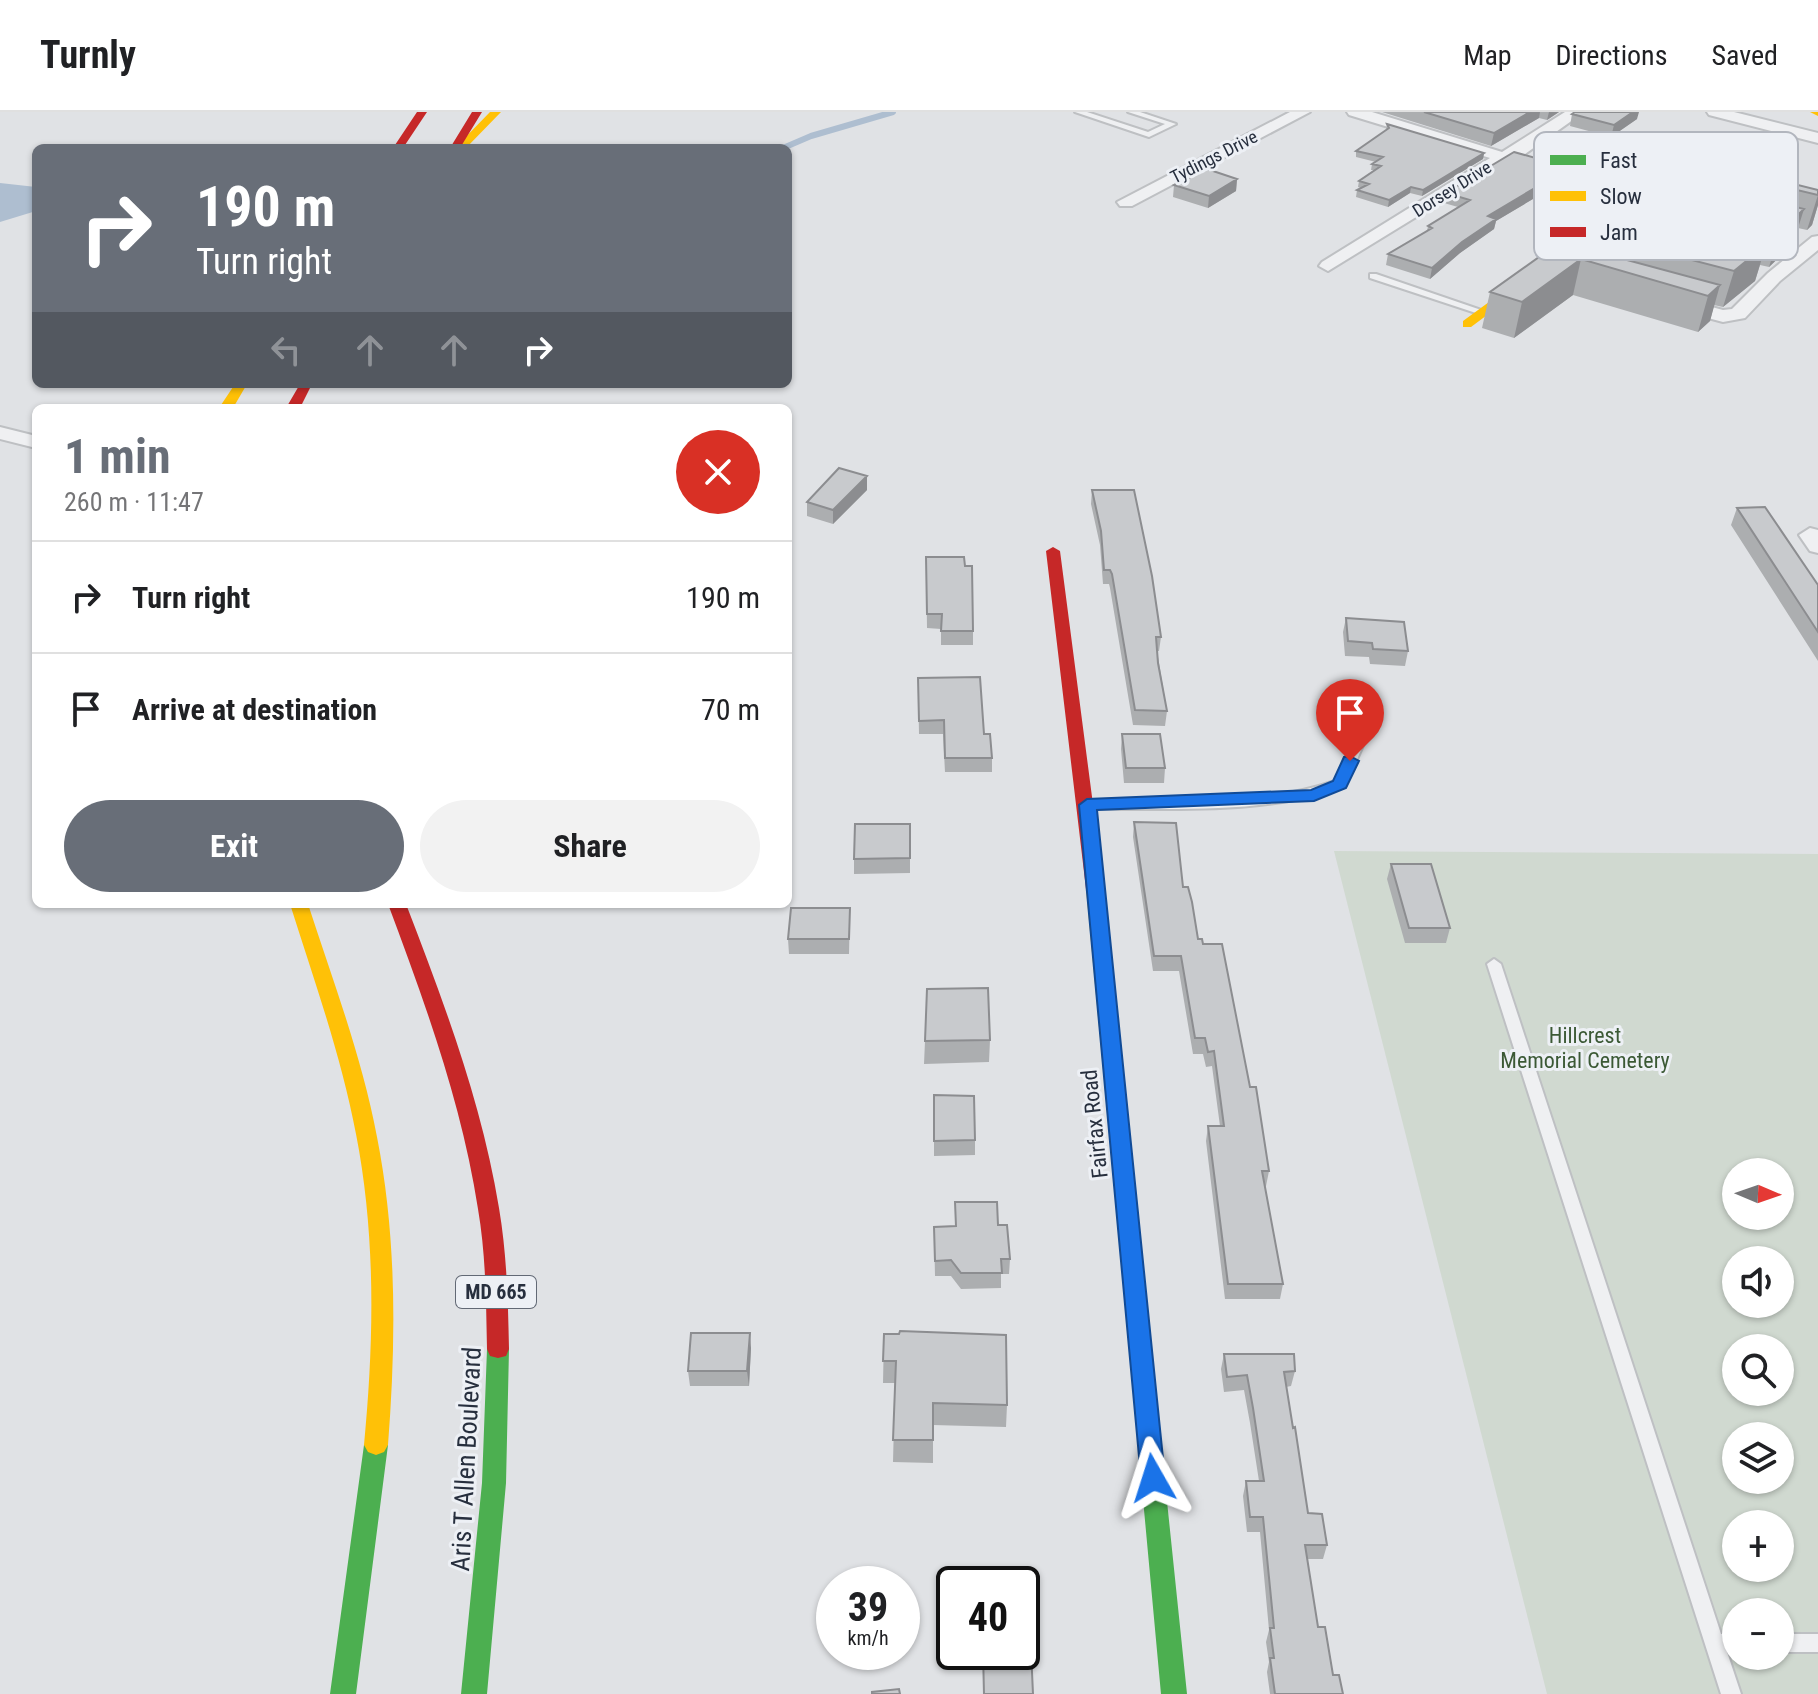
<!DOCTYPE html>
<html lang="en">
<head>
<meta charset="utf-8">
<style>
  :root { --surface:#fff; --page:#f2f2f2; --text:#202124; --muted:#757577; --line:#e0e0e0; --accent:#686e78 }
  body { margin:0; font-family:"Roboto Condensed",sans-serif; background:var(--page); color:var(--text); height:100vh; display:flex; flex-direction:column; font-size:30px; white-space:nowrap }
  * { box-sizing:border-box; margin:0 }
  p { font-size:26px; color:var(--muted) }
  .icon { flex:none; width:44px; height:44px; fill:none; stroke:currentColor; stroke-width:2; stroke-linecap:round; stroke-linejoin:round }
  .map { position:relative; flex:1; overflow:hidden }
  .sheet { position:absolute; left:32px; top:292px; width:760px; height:504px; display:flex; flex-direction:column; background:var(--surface); border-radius:12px; box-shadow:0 2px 6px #0004 }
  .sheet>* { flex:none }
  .top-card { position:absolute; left:32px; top:32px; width:760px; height:244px; border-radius:12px; box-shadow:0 2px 6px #0004; background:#686e78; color:#fff; overflow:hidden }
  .needle { width:52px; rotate:92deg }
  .buttons { position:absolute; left:1722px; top:1046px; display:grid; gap:16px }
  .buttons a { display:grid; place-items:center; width:72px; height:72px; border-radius:50%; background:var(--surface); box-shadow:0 2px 6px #0004; font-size:40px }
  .speed { position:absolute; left:816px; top:1454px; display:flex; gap:16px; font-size:40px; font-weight:700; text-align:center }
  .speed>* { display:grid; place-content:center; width:104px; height:104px; border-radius:50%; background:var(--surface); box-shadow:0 2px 6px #0004; line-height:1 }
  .speed small { font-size:20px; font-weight:400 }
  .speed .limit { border:4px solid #111; border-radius:12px; background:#fff; color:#111 }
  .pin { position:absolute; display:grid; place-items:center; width:68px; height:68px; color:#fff; margin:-82px -34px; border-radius:50% 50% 50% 0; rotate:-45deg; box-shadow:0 0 8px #0007 }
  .pin .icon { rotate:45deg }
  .me { position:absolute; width:88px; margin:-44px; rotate:354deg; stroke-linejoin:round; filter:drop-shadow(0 0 6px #0008) }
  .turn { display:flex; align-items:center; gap:28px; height:168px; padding:0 32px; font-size:36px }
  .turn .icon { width:104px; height:104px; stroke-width:2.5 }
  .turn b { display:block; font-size:56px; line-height:68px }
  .lanes { display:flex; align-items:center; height:76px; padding:0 32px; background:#0003; justify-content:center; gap:40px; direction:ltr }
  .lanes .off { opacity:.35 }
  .round { display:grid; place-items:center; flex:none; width:84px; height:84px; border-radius:42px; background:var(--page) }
  .summary { display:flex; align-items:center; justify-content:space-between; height:136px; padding:0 32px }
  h1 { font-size:48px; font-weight:700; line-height:60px; color:var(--accent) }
  .action { display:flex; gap:16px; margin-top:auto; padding:16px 32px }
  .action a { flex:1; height:92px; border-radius:48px; background:var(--accent); color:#fff; font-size:32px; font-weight:700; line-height:92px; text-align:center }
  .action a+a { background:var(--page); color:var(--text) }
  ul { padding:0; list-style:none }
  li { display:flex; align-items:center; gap:24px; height:112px; padding:0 32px; border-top:2px solid var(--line) }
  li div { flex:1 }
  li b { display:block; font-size:30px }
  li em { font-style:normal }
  header { display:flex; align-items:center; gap:48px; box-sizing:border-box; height:112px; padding:0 40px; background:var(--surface); border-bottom:2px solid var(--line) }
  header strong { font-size:38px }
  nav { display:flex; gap:44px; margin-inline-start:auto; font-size:28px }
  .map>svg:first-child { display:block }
  .green { fill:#d0d9d0; fill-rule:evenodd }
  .water { fill:#aebed0 }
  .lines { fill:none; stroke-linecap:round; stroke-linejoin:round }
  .stream { stroke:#aebed0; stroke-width:6 }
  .lane-casing { stroke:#bec0c3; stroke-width:4 }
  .street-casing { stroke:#bec0c3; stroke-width:4 }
  .lane { fill:#eff0f2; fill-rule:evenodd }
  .street { fill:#eff0f2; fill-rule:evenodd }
  .fast { fill:#4caf50; fill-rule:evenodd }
  .slow { fill:#ffc107; fill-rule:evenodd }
  .jam { fill:#c62828; fill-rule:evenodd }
  .wall { fill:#acaeb0 }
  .shaded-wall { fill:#8c8d90 }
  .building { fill:#c8cacd; stroke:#8c8d90; stroke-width:2 }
  .route { fill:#1a73e8; stroke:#114b97; stroke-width:2 }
  .labels { text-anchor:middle; stroke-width:6; stroke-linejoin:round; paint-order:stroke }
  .far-street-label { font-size:18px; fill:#272f3e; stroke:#edf0f5 }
  .shield { fill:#edf0f5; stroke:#626975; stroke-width:2 }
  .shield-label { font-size:20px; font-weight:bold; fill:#272f3e }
  .park-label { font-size:22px; fill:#3b5935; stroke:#edf0f5 }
  .street-label { font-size:22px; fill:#272f3e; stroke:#edf0f5 }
  .near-street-label { font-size:26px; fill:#272f3e; stroke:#edf0f5 }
  .key { fill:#edf0f5; stroke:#b2b6be; stroke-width:2 }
  .key-label { font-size:22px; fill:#272f3e }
</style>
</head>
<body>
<header>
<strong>Turnly</strong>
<nav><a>Map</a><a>Directions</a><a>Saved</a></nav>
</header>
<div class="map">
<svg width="1818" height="1582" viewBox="0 0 1818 1582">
  <rect width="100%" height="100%" fill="#e0e2e5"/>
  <path class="green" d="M 1334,739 L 1818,742 L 1818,1582 L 1547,1582 ZM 1736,1060 L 1780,1060 L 1780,1104 L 1736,1104 ZM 1736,1148 L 1780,1148 L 1780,1192 L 1736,1192 ZM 1736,1236 L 1780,1236 L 1780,1280 L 1736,1280 ZM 1736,1324 L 1780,1324 L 1780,1368 L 1736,1368 ZM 1736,1412 L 1780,1412 L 1780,1456 L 1736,1456 ZM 1736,1500 L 1780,1500 L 1780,1544 L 1736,1544 Z"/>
  <path class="water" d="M 0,71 L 36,75 L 36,99 L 0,110 Z"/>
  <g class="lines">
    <path class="stream" d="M 783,36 L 811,24 L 893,0"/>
    <defs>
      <path id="lane" d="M 1075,0 L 1087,0 L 1148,20 L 1165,12 L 1128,0 L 1140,0 L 1176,12 L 1149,25 Z
        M 1370,162 L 1376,162 L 1487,200 L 1479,202 L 1370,166 Z
        M 1367,583 L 1373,587 L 1368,622 L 1345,675 C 1262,703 1174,696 1088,697 L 1081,693 L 1088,689 C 1170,688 1256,696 1335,669 L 1356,622 L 1361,587 Z
        M 1494,847 L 1501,852 L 1721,1522 L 1736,1522 L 1736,1540 L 1727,1540 L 1741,1582 L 1721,1582 L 1487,852 Z
        M 1780,1522 L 1818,1522 L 1818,1540 L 1780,1540 Z"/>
      <path id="street" d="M 1290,0 L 1310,0 L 1132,94 L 1120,94 L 1117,90 Z
        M 1347,0 L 1372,0 L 1502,40 L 1565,0 L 1584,0 L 1525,42 L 1509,48 L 1328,159 L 1319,154 L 1322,150 L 1490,46 L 1349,3 Z
        M 1707,0 L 1734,0 L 1818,21 L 1818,31 L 1709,3 Z
        M 1818,124 L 1818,138 L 1780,169 L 1745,206 L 1723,210 L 1667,195 L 1665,191 L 1674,185 L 1723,198 L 1732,197 L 1768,161 L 1812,125 Z
        M 0,315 L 36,324 L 36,336 L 0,327 Z
        M 1810,416 L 1818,418 L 1818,441 L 1810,439 L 1799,423 Z"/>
    </defs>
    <use href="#lane" class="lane-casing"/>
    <use href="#street" class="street-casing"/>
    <use href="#lane" class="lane"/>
    <use href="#street" class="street"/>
    <path class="fast" d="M 1140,1226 L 1148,1228 L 1151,1235 L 1187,1582 L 1161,1582 L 1129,1235 L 1132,1228 Z
      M 498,1228 L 506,1230 L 509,1237 L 506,1371 L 487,1582 L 461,1582 L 482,1371 L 487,1237 L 490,1230 Z
      M 376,1323 L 384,1326 L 388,1333 L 356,1582 L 330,1582 L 364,1333 L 368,1326 Z"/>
    <path class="slow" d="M 490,0 L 501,0 L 466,36 L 455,36 Z
      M 1810,0 L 1818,0 L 1818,4 Z
      M 1614,99 L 1624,101 L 1471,215 L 1463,215 L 1463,209 Z
      M 235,272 L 247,272 L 233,296 L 219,296 Z
      M 1095,771 L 1104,777 L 1151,1235 L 1148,1242 L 1140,1244 L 1132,1242 L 1129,1235 L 1086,777 Z
      M 290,792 L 308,792 C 333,869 362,945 377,1025 C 397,1126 396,1230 388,1333 L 384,1340 L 376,1343 L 368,1340 L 364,1333 C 374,1229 376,1124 356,1022 C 341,943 314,868 290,792 Z"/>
    <path class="jam" d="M 417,0 L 427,0 L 403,36 L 393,36 Z
      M 472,0 L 482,0 L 460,36 L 450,36 Z
      M 300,272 L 312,272 L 300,296 L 286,296 Z
      M 1053,435 L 1060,439 L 1104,777 L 1095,783 L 1086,777 L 1046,439 Z
      M 388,792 L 406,792 C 444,891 482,991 499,1096 C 507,1143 508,1190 509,1237 L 506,1244 L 498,1246 L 490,1244 L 487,1237 C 486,1190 486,1143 478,1097 C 462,992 425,891 388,792 Z"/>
  </g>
  <path class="wall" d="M 1382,0 L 1559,0 L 1547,8 L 1539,6 L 1491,34 Z
    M 1572,2 L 1637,7 L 1611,25 L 1570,14 Z
    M 1387,12 L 1484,41 L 1483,47 L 1422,84 L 1410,81 L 1388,95 L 1356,85 L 1357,78 L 1361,76 L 1358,75 L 1359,69 L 1374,58 L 1371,58 L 1372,52 L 1376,50 L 1356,45 L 1356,39 L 1386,18 Z
    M 1514,40 L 1617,68 L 1611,90 L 1606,94 L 1550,80 L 1543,85 L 1538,84 L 1496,109 L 1494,117 L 1460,141 L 1430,167 L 1386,153 L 1388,142 L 1427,119 L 1428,114 L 1458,95 L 1444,91 L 1446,81 Z
    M 1671,42 L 1683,44 L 1730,45 L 1721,54 L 1818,78 L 1818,93 L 1812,113 L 1807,118 L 1798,116 L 1793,132 L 1769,155 L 1760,153 L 1755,169 L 1723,195 L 1714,193 L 1710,209 L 1698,220 L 1573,183 L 1514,226 L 1482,216 L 1490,180 L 1577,134 L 1580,119 L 1622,98 L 1626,82 L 1658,61 L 1660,55 Z
    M 1237,67 L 1236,79 L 1208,96 L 1173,85 L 1174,73 Z
    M 867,378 L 833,412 L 807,404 L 807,390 Z
    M 1092,378 L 1161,525 L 1159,539 L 1157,539 L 1167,599 L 1165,614 L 1133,613 L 1110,476 L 1109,472 L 1103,472 L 1100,433 L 1091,392 Z
    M 1737,396 L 1818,473 L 1818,549 L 1731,413 Z
    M 926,445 L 965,454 L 973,519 L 973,533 L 941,533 L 941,517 L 927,516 Z
    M 1346,506 L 1408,539 L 1405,554 L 1370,552 L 1369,545 L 1345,544 L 1343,520 Z
    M 918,566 L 984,622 L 992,646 L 992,660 L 945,660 L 943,622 L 919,622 Z
    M 1122,622 L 1165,656 L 1164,671 L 1124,671 L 1121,637 Z
    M 1134,710 L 1183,775 L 1198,827 L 1203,832 L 1250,975 L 1269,1059 L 1266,1074 L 1265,1074 L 1283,1172 L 1280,1187 L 1225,1187 L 1206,1029 L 1208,1014 L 1220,1014 L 1212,954 L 1206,955 L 1203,942 L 1193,942 L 1179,859 L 1153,859 L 1133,725 Z
    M 910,712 L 910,761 L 854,762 L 854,747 Z
    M 1391,752 L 1450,816 L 1446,831 L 1405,831 L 1387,767 Z
    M 850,796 L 849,842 L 789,842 L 788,827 Z
    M 990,928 L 989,950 L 924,952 L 925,929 Z
    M 934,983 L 975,1028 L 975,1043 L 934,1044 Z
    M 955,1090 L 998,1113 L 1010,1147 L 1009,1162 L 1001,1162 L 1001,1176 L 961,1177 L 951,1164 L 935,1164 L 934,1115 L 955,1114 Z
    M 884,1222 L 1007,1293 L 1006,1315 L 933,1313 L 933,1351 L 893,1350 L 895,1271 L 883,1271 Z
    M 751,1236 L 749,1274 L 690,1274 L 688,1259 Z
    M 1224,1242 L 1295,1259 L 1291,1274 L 1286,1275 L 1308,1401 L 1327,1433 L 1323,1447 L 1307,1447 L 1318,1515 L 1333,1563 L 1343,1582 L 1270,1582 L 1267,1560 L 1269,1550 L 1266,1530 L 1269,1518 L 1260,1420 L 1247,1420 L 1243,1384 L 1246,1369 L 1259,1369 L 1250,1311 L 1244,1278 L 1224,1280 L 1221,1257 Z"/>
  <path class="shaded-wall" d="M 1530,0 L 1540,0 L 1539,6 L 1491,34 L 1494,21 Z
    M 1549,0 L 1559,0 L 1547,8 Z
    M 1633,0 L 1639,0 L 1637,7 L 1611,25 L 1614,13 Z
    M 1731,39 L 1730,45 L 1716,59 L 1713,58 Z
    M 1484,41 L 1483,47 L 1422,84 L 1423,78 Z
    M 1237,67 L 1236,79 L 1208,96 L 1209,84 Z
    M 1617,68 L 1611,90 L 1606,94 L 1609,83 Z
    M 1552,70 L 1550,80 L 1543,85 L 1545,74 Z
    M 1540,73 L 1538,84 L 1496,109 L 1494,117 L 1460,141 L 1430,167 L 1432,156 L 1488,104 Z
    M 1411,75 L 1410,81 L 1388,95 L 1389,88 Z
    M 1818,83 L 1818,93 L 1812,113 L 1807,118 Z
    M 1804,97 L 1793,132 L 1769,155 L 1780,120 Z
    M 1766,133 L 1755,169 L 1723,195 L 1734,159 Z
    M 1581,147 L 1573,183 L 1514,226 L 1522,190 Z
    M 1720,173 L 1710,209 L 1698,220 L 1708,184 Z
    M 867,364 L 867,378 L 833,412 L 833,398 Z
    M 750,1221 L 751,1236 L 749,1274 L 747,1259 Z"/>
  <path class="building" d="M 1424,0 L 1530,0 L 1494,21 Z
    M 1575,0 L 1633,0 L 1614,13 L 1572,2 Z
    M 1387,12 L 1484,41 L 1423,78 L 1411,75 L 1389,88 L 1357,78 L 1369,72 L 1359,69 L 1381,54 L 1372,52 L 1383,45 L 1356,39 L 1389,16 Z
    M 1514,40 L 1546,49 L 1550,46 L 1617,68 L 1614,80 L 1609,83 L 1552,70 L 1545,74 L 1540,73 L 1488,104 L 1496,107 L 1462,130 L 1432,156 L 1388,142 L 1432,116 L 1428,114 L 1470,88 L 1446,81 Z
    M 1694,47 L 1818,78 L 1818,83 L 1671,48 Z
    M 1207,57 L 1237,67 L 1209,84 L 1174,73 Z
    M 1654,60 L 1804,97 L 1780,120 L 1626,82 Z
    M 1610,95 L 1766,133 L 1734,159 L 1580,119 Z
    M 1560,130 L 1720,173 L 1708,184 L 1581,147 L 1522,190 L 1490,180 Z
    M 839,356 L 867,364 L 833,398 L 807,390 Z
    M 1092,378 L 1134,378 L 1152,464 L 1161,525 L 1156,525 L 1158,551 L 1167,599 L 1135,598 L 1112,462 L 1110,458 L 1104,458 L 1101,419 Z
    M 1765,395 L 1818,473 L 1818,520 L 1737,396 Z
    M 926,445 L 964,445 L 965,454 L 972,454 L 973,519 L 941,519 L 942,502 L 927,502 Z
    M 1346,506 L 1404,510 L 1408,539 L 1373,537 L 1372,531 L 1348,529 Z
    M 980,565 L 984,622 L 990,622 L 992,646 L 945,646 L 944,608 L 919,609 L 918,566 Z
    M 1122,622 L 1160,622 L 1165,656 L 1126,656 Z
    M 1134,710 L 1176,711 L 1183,775 L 1188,775 L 1192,790 L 1198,827 L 1202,827 L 1203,832 L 1222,832 L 1250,975 L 1256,975 L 1269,1059 L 1262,1059 L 1283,1172 L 1228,1172 L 1208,1014 L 1224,1014 L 1214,939 L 1208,940 L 1205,926 L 1195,926 L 1181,844 L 1154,844 Z
    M 855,712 L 910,712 L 910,746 L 854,747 Z
    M 1391,752 L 1431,752 L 1450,816 L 1409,816 Z
    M 791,796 L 850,796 L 849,827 L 788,827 Z
    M 988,876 L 990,928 L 925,929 L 927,877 Z
    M 934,983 L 974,984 L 975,1028 L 934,1029 Z
    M 955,1090 L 997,1090 L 998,1113 L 1007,1113 L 1010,1147 L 1001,1147 L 1002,1161 L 961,1161 L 951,1148 L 935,1149 L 934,1115 L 956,1114 Z
    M 900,1219 L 1006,1223 L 1007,1293 L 933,1291 L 933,1328 L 893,1328 L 896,1249 L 883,1249 L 884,1222 L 899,1222 Z
    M 691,1221 L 750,1221 L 747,1259 L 688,1259 Z
    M 1224,1242 L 1294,1242 L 1295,1259 L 1284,1260 L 1293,1316 L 1295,1315 L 1308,1401 L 1322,1402 L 1327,1433 L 1305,1433 L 1318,1515 L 1325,1515 L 1333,1563 L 1339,1563 L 1343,1582 L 1275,1582 L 1270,1546 L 1274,1546 L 1270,1516 L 1274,1516 L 1263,1405 L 1250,1405 L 1246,1369 L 1264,1369 L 1253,1296 L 1247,1263 L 1227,1265 Z
    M 1022,1538 L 1031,1538 L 1033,1582 L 984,1582 L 983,1540 L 1022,1540 Z
    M 899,1577 L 900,1582 L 872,1582 L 872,1580 Z"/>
  <path class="route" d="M 1350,644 L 1359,649 L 1346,676 L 1314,689 L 1097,698 L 1165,1366 L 1161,1373 L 1153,1376 L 1144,1373 L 1141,1366 L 1079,693 L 1087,687 L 1311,678 L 1333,669 L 1344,645 Z"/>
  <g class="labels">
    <g class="far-street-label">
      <text transform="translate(1214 45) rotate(-27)" y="6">Tydings Drive</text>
      <text transform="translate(1452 77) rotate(-32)" y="6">Dorsey Drive</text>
    </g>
    <rect class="shield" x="456" y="1164" width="80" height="32" rx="6"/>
    <g class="shield-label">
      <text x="496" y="1187">MD 665</text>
    </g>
    <g class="park-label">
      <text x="1585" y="931">Hillcrest<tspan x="1585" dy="25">Memorial Cemetery</tspan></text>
    </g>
    <g class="street-label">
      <text transform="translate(1094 1012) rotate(-96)" y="8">Fairfax Road</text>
    </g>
    <g class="near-street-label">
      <text transform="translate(466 1347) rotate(-87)" y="9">Aris T Allen Boulevard</text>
    </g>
  </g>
  <rect x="1534" y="20" width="264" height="128" rx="12" class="key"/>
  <rect x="1550" y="43" width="36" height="10" fill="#4caf50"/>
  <rect x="1550" y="79" width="36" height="10" fill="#ffc107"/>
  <rect x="1550" y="115" width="36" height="10" fill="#c62828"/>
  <g class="key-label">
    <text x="1600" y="56">Fast</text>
    <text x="1600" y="92">Slow</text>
    <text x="1600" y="128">Jam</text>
  </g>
</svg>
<div class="buttons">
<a><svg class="needle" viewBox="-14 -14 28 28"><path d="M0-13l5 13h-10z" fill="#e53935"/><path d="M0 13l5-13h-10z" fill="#757577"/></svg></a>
<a><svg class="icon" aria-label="sound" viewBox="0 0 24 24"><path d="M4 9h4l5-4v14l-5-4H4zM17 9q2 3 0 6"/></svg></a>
<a><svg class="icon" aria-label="search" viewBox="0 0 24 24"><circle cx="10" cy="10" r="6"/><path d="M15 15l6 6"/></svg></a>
<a><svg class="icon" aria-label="layers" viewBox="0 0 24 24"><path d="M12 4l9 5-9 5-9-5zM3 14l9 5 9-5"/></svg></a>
<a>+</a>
<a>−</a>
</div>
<div class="speed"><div>39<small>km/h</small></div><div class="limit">40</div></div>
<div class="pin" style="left:1350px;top:649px;background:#d93025"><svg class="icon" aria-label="arrive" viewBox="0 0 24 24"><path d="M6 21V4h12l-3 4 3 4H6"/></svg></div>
<svg class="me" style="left:1153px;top:1366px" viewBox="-20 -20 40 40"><path d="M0-17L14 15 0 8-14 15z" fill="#1a73e8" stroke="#fff" stroke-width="4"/></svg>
<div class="top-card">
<div class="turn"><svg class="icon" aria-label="right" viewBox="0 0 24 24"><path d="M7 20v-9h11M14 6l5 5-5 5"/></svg><div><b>190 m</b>Turn right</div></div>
<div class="lanes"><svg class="icon off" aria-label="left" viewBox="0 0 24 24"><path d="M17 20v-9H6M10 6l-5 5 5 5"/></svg><svg class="icon off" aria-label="ahead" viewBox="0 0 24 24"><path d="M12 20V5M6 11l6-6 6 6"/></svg><svg class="icon off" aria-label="ahead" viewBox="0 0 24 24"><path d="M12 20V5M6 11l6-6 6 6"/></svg><svg class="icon" aria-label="right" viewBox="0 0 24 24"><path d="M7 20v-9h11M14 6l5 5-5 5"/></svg></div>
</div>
<section class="sheet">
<div class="summary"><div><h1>1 min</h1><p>260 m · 11:47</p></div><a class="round" style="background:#d93025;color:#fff"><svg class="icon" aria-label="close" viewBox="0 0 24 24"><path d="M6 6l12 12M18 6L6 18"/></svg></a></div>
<ul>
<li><svg class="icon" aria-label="right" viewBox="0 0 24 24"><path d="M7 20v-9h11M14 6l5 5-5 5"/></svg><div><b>Turn right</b></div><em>190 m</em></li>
<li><svg class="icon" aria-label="arrive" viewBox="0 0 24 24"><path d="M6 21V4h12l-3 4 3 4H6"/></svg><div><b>Arrive at destination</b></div><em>70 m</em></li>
</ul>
<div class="action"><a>Exit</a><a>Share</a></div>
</section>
</div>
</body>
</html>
